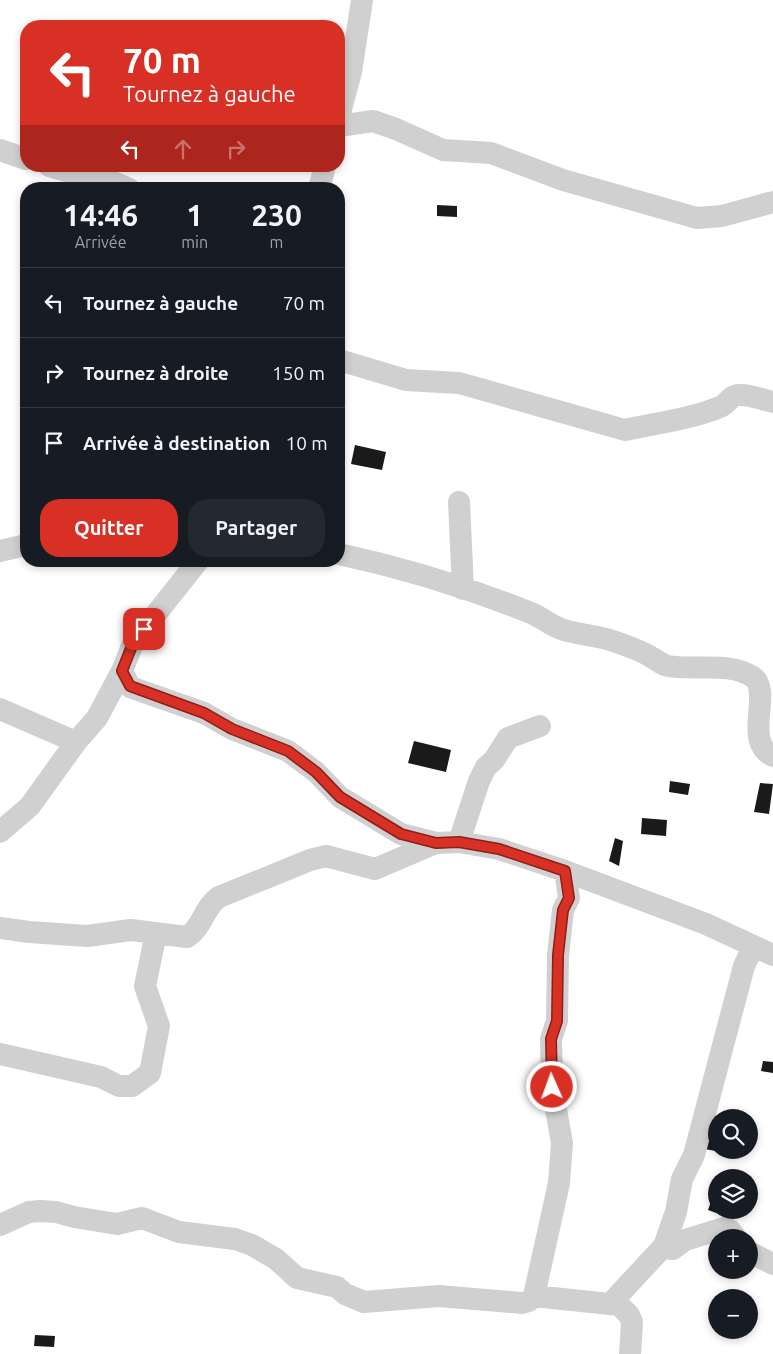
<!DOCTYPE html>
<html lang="fr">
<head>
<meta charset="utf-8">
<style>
  :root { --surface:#171b24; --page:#242831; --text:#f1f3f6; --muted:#9ea1a6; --line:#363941; --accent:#d93025 }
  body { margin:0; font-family:Ubuntu,sans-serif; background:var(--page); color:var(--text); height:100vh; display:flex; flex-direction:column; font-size:19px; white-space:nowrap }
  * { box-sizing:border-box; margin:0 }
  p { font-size:16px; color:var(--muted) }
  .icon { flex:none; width:28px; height:28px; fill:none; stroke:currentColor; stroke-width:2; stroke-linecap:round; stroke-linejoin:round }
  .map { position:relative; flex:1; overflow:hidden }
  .details { position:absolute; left:20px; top:182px; width:325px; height:385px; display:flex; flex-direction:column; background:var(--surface); border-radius:20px; box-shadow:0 2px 8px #0003 }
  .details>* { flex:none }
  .banner { position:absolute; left:20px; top:20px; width:325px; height:152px; border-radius:20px; box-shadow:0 2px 8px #0003; background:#d93025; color:#fff; overflow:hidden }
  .tools { position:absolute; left:708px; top:1109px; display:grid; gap:10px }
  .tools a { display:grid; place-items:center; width:50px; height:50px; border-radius:50%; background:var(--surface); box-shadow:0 2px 8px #0003; font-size:25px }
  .pin { position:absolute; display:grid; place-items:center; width:42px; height:42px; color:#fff; margin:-21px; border-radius:10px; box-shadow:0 2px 8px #0006 }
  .me { position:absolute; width:55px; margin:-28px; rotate:358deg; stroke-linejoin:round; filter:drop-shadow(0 0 4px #0008) }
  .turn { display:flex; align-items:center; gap:18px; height:105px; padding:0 20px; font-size:22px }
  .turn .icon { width:65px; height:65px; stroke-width:2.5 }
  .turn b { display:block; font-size:35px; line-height:42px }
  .lanes { display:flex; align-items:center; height:48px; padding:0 20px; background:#0003; justify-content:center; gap:25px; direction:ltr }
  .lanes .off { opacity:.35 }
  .eta { display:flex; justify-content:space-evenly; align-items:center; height:85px; text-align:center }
  .eta b { font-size:30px; font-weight:600; line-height:35px }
  .action { display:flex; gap:10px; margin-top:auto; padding:10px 20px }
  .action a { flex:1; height:58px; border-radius:20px; background:var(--accent); color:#fff; font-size:20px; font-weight:600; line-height:58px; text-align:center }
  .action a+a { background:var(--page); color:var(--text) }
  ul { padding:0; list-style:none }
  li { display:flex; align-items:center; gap:15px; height:70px; padding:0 20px; border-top:1px solid var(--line) }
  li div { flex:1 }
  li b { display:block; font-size:19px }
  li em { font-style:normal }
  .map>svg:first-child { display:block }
  .building { fill:#1a1a1a }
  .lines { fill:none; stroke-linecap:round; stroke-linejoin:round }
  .minor { stroke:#d0d0d0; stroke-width:22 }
  .route-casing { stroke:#8d1f18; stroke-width:12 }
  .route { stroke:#d93025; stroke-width:9 }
</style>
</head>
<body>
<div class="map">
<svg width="773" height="1354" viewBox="0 0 773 1354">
  <rect width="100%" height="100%" fill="#fff"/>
  <path class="building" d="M 437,205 L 457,206 L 457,217 L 437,216 Z
    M 355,445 L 386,452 L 382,470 L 351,464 Z
    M 414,741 L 451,750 L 446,772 L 408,763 Z
    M 670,781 L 690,784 L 688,795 L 669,792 Z
    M 760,783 L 773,784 L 769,814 L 754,812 Z
    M 642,818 L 667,820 L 666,836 L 641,834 Z
    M 615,838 L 623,841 L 619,866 L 609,861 Z
    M 763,1061 L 773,1062 L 773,1073 L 761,1071 Z
    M 701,1132 L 716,1134 L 716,1151 L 699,1148 Z
    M 713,1196 L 716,1197 L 716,1210 L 733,1210 L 730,1218 L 708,1210 Z
    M 35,1335 L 55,1336 L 54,1347 L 34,1346 Z"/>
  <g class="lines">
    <path class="minor" d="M 339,117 L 351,72 L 362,0
      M 339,126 L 373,121 L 396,129 L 443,150 L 491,153 L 563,180 L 697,218 L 722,216 L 773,202
      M 0,150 L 26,159
      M 49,166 C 76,176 103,175 129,189
      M 319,189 L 325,166
      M 339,360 L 406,380 L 459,383 L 625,430 C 656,423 691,419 720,407 C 728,404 730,395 739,395 C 750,394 762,400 773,402
      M 459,502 L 463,589
      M 0,551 L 26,545
      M 339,554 C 404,568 469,588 531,613 C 541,617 550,625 561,629 C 578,635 596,635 613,641 C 625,645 640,650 651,657 C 657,660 662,665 668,666 C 695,671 729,661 753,677 C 773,691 742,742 773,756
      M 122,671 L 130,687 L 204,713 L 232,729 L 288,751 L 316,772 L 340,797 L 401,834 L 436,843 L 459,842 L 499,849 L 565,871 L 706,924 L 773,955
      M 0,709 L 76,742
      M 0,832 L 30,806 L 76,742 L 97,718 L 122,671 L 133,643 L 198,561
      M 459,842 L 479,781 L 486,767 L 494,760 L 508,738 L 540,726
      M 0,928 L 29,932 L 87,936 L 131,930 L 187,937 C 202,928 204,907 219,897 L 310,860 L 326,856 L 375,869 L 436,843
      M 0,1054 L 101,1077 L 119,1086 L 132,1086 L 150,1073 L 159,1026 L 145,986 L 156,933
      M 0,1225 L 29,1212 L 40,1211 L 56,1212 L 74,1217 L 117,1224 L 142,1218 L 179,1232 L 235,1239 L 252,1245 L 276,1259 L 297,1278 L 337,1287 L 345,1294 L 364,1302 L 439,1296 L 522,1303 L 529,1301 L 534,1296 L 559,1183 L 562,1143 L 552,1087 L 551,1039 L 557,1021 L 558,955 L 563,910 L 569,898 L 565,871
      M 736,1238 L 730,1230 L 724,1228 L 685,1240 L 673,1249 L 666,1248 L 664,1246 L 676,1212 L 682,1179 L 694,1155 L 744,966 L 753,947
      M 749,1252 L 773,1264
      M 534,1296 L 619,1305 L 629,1315 L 632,1322 L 630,1354
      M 611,1303 L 664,1246"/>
  </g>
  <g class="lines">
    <defs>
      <path id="route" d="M 144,629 L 133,643 L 122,671 L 130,686 L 204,713 L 232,729 L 288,751 L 316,772 L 340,797 L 401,834 L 436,843 L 459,842 L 499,849 L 565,871 L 569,898 L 563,910 L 558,955 L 557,1021 L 551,1039 L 552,1087"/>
    </defs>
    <use href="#route" class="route-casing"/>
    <use href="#route" class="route"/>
  </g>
</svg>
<div class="tools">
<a><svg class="icon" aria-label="search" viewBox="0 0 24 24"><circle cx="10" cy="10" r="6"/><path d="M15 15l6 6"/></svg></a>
<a><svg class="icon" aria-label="layers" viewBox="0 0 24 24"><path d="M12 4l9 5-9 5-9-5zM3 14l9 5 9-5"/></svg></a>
<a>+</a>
<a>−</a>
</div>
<div class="pin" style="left:144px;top:629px;background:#d93025"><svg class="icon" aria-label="arrive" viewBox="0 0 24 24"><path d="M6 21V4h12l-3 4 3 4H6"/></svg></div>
<svg class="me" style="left:552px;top:1087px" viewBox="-20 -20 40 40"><circle r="17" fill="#d93025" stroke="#fff" stroke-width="3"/><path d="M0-11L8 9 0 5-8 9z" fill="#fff"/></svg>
<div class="banner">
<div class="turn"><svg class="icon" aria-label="left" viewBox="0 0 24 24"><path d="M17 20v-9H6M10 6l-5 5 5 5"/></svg><div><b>70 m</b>Tournez à gauche</div></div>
<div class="lanes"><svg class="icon" aria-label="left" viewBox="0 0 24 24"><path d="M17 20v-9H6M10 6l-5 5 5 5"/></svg><svg class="icon off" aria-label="ahead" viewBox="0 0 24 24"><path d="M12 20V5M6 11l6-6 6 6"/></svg><svg class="icon off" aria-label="right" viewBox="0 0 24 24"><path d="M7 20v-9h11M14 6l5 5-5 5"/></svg></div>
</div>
<section class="details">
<div class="eta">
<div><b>14:46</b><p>Arrivée</p></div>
<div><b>1</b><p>min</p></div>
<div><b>230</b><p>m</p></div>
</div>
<ul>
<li><svg class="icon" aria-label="left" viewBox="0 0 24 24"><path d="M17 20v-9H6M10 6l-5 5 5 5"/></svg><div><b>Tournez à gauche</b></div><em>70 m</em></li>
<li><svg class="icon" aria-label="right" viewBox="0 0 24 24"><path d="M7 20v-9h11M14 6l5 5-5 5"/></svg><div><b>Tournez à droite</b></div><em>150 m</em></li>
<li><svg class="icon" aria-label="arrive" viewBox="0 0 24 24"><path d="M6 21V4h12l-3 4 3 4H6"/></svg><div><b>Arrivée à destination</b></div><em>10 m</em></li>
</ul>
<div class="action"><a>Quitter</a><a>Partager</a></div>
</section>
</div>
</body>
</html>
